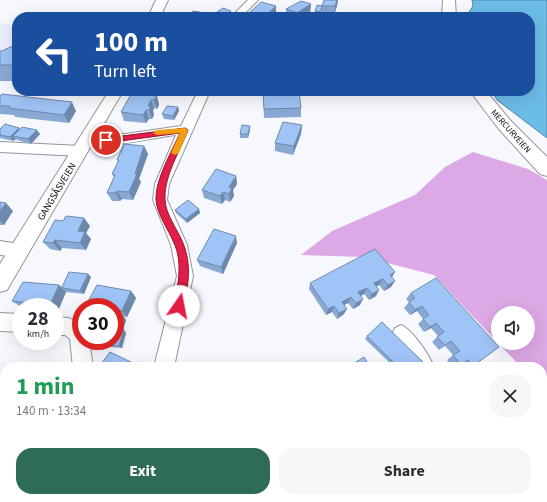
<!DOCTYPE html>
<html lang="en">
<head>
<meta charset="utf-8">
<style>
  :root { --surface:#fff; --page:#f7f7f7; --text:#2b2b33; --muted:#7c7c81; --accent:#2f6c58 }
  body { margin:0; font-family:"Source Sans 3",sans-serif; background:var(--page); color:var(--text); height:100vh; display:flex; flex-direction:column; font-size:15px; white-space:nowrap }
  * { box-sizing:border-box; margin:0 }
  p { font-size:13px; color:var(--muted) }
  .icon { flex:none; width:22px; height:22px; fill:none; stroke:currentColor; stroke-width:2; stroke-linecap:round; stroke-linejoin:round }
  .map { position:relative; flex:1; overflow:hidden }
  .side { position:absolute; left:0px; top:362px; width:547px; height:140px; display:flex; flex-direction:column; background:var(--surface); border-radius:16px 16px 0 0; box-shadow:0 4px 16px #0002 }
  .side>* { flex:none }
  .hud { position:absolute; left:12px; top:12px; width:523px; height:84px; border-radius:16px; box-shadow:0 4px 16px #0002; background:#1a4fa0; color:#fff; overflow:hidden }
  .tools { position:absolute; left:491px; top:306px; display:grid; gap:8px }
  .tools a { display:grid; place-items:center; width:44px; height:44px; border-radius:50%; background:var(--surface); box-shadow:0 4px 16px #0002; font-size:20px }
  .speed { position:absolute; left:12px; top:298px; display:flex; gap:8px; font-size:20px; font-weight:700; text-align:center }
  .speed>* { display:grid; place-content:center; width:52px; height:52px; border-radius:50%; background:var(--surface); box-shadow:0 4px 16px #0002; line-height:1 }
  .speed small { font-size:10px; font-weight:400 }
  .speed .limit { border:6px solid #d22; background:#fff; color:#111 }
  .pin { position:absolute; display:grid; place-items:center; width:34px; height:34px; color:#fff; margin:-17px; border:2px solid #fff; border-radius:50%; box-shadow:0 1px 4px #0007 }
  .me { position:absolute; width:44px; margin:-22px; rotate:12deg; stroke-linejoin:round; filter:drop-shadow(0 0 3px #0008) }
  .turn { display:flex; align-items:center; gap:14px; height:84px; padding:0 16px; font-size:18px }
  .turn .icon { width:52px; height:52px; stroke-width:2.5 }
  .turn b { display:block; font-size:28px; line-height:34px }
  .round { display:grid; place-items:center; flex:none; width:42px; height:42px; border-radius:16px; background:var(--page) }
  .headline { display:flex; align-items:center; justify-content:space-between; height:68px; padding:0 16px }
  h1 { font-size:24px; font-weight:700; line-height:30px; color:#1e9e55 }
  .cta { display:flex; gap:8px; margin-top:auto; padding:8px 16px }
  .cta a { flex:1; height:46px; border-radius:16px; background:var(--accent); color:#fff; font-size:16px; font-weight:700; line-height:46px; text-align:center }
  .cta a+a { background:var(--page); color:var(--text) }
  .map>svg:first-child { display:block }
  .built { fill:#ebeefd }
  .forest { fill:#dca8e5 }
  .water { fill:#6cbce8; stroke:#4f87a7 }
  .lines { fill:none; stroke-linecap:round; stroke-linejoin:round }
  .minor-casing { stroke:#95979e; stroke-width:2 }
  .tertiary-casing { stroke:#95979e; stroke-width:2 }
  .secondary-casing { stroke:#95979e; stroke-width:2 }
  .minor { fill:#fff; fill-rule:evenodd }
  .tertiary { fill:#fff; fill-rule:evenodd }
  .secondary { fill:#fff; fill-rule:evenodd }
  .wall { fill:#89a9d4 }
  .shaded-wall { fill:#6f89ac }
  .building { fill:#9fc4f6; stroke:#6f89ac }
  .route { fill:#e11d48; stroke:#92132f }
  .slow { fill:#f59e0b }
  .labels { text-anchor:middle; stroke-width:3.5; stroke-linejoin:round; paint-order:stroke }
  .far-street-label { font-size:9px; fill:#0b0b0e; stroke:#fff }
  .street-label { font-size:10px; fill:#0b0b0e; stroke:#fff }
</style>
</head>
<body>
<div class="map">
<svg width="547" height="502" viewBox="0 0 547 502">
  <rect width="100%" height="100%" fill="#f6f8fe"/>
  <path class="built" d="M 0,23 L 17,25 L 17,64 L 0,66 Z"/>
  <path class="forest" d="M 473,152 L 528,169 L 547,180 L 547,398 L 542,392 L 542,367 L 521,367 L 498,343 L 528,343 L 528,313 L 498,313 L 498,343 L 434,275 L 364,257 L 301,255 L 332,231 L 415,195 L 445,167 Z"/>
  <path class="water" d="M 472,0 L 547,0 L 547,138 L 497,100 L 492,91 L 530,91 L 530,17 L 466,17 L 473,6 Z"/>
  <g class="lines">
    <defs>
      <path id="minor" d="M 248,0 L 258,0 L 241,17 L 231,17 Z
        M 198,91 L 210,91 L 169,184 L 167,200 L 187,245 L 193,276 L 174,367 L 154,367 L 177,276 L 171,245 L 153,200 L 155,184 L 176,135 C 147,138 114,150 84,141 L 83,138 L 84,135 L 89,134 L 125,134 L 181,126 Z
        M 0,142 L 81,146 L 86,148 L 88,151 L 86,154 L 81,156 L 0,152 Z
        M 0,241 L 26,245 L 28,250 L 26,255 L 20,257 L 0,255 Z
        M 0,313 L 21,314 L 21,332 L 0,331 Z
        M 55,317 L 69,318 L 81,325 L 81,341 L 89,341 L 93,367 L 73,367 L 70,339 L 65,335 L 55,335 Z
        M 401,325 C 413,330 429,355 434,367 L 413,367 L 392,334 L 395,328 Z
        M 98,497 L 120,497 L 118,502 L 96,502 Z
        M 323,497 L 349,497 L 347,502 L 321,502 Z
        M 459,497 L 483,497 L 485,502 L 461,502 Z"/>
      <path id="tertiary" d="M 156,0 L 168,0 L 160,17 L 148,17 Z
        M 109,91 L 123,91 L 7,290 L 0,292 L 0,264 Z"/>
      <path id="secondary" d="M 443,0 L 455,0 L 456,17 L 442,17 Z
        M 470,91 L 486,91 L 510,120 L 547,157 L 547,176 L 540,174 L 498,128 Z"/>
    </defs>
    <use href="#minor" class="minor-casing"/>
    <use href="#tertiary" class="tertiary-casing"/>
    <use href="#secondary" class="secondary-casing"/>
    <use href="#minor" class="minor"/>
    <use href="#tertiary" class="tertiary"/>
    <use href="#secondary" class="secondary"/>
  </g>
  <path class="wall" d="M 324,0 L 338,0 L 337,6 L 334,15 L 321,15 L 322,13 L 321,16 L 315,15 L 315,11 L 322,6 Z
    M 311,4 L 310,13 L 304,17 L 286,17 L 286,9 Z
    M 276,6 L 276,15 L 273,17 L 249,17 L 249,13 Z
    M 217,12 L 232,15 L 229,17 L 220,17 L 218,16 Z
    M 17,44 L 17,81 L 0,81 L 0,51 L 2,51 Z
    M 133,91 L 158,100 L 159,105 L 157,109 L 154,108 L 153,111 L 154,115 L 152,119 L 149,119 L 146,123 L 124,121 L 121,112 Z
    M 263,91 L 301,108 L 301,117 L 264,118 Z
    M 0,96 L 76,111 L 69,123 L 15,117 L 14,115 L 0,114 Z
    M 178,107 L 179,111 L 174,120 L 164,119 L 162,114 Z
    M 302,125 L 301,134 L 293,155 L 275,151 L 275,143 Z
    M 0,129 L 20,129 L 40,134 L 31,144 L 17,140 L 16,139 L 13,141 L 0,138 Z
    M 250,130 L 248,138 L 240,138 L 240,134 Z
    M 144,146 L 148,154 L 139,179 L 141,182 L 133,200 L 122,199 L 120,201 L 112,201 L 107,193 L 114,177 L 112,174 L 118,162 L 117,160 Z
    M 236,176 L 237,184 L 233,190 L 234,196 L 230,202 L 225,200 L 222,204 L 204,198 L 202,190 Z
    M 0,202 L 13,211 L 4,225 L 0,225 Z
    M 199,209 L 200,213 L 187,223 L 176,213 L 175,210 Z
    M 90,226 L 86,233 L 91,239 L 86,250 L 62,248 L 60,251 L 50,249 L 43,242 Z
    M 237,243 L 223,274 L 200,266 L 197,260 Z
    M 88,274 L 91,277 L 84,294 L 66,292 L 58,311 L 55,310 L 55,307 L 21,307 L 12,301 L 59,285 L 62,287 Z
    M 392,277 L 391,287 L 384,291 L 379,285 L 377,286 L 376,296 L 369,300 L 364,294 L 361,296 L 360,305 L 353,309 L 348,303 L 344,305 L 344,314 L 337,319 L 332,312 L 326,315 L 309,289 L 310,283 Z
    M 131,291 L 136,298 L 127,317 L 115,315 L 115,307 Z
    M 411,293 L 499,347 L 471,367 L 463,367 L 461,365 L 457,367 L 453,367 L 447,360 L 453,355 L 445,346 L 439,350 L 432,342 L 438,336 L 431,328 L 424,332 L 418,324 L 423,319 L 417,311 L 410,315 L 404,308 L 409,302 L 406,299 Z
    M 124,317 L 126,320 L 123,330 L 126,333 L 122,348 L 98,346 L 95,344 Z
    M 367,336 L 422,367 L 394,367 L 365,339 Z
    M 0,486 L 2,486 L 1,488 L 5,488 L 5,497 L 12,497 L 10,502 L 0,502 Z
    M 526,497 L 542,497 L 547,502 L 521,502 L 526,498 Z"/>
  <path class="shaded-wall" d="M 337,0 L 338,0 L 337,6 L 334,15 L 335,6 Z
    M 311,4 L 310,13 L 304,17 L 297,17 L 297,13 Z
    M 276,6 L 276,15 L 273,17 L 264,17 Z
    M 231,11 L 232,15 L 229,17 L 226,17 L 225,15 Z
    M 156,91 L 159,105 L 157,109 L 153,96 Z
    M 151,100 L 154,108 L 153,111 L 154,115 L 152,119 L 148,106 Z
    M 72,102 L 76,111 L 69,123 L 64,115 Z
    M 178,107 L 179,111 L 174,120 L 173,116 Z
    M 146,110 L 149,119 L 146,123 L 143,115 Z
    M 302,125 L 301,134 L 293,155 L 294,146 Z
    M 250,126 L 250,130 L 248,138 L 248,134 Z
    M 19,128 L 22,132 L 13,136 L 16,139 L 13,141 L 10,137 Z
    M 37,130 L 40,134 L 31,144 L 28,139 Z
    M 144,146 L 148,154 L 139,179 L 141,182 L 133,200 L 129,192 L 135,174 Z
    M 236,176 L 237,184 L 233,190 L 234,196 L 230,202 L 229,194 L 229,187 Z
    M 117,191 L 122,199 L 120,201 L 116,193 Z
    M 223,192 L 225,200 L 222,204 L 220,196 Z
    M 6,203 L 13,211 L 4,225 L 0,221 L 0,211 Z
    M 199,209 L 200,213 L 187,223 L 186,219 Z
    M 84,218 L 90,226 L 86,233 L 91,239 L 86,250 L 80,243 L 78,231 Z
    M 236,236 L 237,243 L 223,274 L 221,267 Z
    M 55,240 L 62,248 L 60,251 L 53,243 Z
    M 395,272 L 391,279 L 390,275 Z
    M 88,274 L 91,277 L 84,294 L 80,291 Z
    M 383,279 L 379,285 L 371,290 L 374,283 Z
    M 395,281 L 391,287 L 384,291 L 388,285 Z
    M 59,285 L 66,292 L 58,311 L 55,309 L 55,307 L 53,307 L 50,305 Z
    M 367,288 L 364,294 L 355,299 L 358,292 Z
    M 379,290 L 376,296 L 369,300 L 372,294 Z
    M 131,291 L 136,298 L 127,317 L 122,311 Z
    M 351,297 L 348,303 L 339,308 L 342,302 Z
    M 363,299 L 360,305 L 353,309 L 356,303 Z
    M 334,306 L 332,312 L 326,315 L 328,309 Z
    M 422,306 L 417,311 L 410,315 L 415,310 Z
    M 347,309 L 344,314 L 337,319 L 339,313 Z
    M 124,317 L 126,320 L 122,332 L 120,330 Z
    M 436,323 L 431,328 L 424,332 L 430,327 Z
    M 124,330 L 126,333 L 122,348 L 119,346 Z
    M 131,362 L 136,366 L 135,367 L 127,367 Z
    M 0,386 L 5,388 L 5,396 L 0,408 Z
    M 4,490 L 5,490 L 5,497 L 12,497 L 10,502 L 0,502 L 0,499 Z"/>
  <path class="building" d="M 324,0 L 337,0 L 335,6 L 322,6 Z
    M 301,1 L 311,4 L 297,13 L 286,9 Z
    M 261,2 L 276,6 L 264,17 L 249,13 Z
    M 317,5 L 322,6 L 321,12 L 315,11 Z
    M 223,8 L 231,11 L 225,15 L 217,12 Z
    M 193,11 L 205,13 L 202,17 L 188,17 Z
    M 17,44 L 17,67 L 15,67 L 17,65 L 0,65 L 0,51 L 2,51 Z
    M 133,91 L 156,91 L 153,96 L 157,96 L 154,100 L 151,100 L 148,106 L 151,106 L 149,110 L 146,110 L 143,115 L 121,112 Z
    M 263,91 L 299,91 L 301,108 L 264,109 Z
    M 2,94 L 72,102 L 64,115 L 9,108 L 10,106 L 0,106 L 0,96 Z
    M 167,106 L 178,107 L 173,116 L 162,114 Z
    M 283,122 L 302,125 L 294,146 L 275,143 Z
    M 5,124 L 19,128 L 10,137 L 0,135 L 0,129 Z
    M 242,125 L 250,126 L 248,134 L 240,134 Z
    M 22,127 L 37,130 L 28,139 L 13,136 Z
    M 124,144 L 144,146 L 135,174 L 137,174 L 129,192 L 117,191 L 116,193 L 107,193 L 115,175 L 112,174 L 119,160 L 117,160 Z
    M 216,169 L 236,176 L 229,187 L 232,188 L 229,194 L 223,192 L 220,196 L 202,190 Z
    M 188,200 L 199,209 L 186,219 L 175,210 Z
    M 0,202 L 6,203 L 0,211 Z
    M 66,216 L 84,218 L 78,231 L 85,232 L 80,243 L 55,240 L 53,243 L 43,242 L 55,220 L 63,221 Z
    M 214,229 L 236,236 L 221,267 L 197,260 Z
    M 375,249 L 395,272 L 390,275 L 395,281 L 388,285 L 383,279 L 374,283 L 379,290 L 372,294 L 367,288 L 358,292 L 363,299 L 356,303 L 351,297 L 342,302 L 347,309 L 339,313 L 334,306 L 328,309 L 310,283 Z
    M 69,272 L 88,274 L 80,291 L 63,288 L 62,287 Z
    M 436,278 L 499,347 L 473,366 L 468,360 L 461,365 L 453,355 L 460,351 L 451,341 L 445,345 L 437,337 L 444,332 L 436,323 L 430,327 L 423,319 L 429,315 L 422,306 L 415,310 L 409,302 L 415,298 L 411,293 Z
    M 23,282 L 59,285 L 50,305 L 12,301 Z
    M 97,285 L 131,291 L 122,311 L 115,310 L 115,307 L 85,307 Z
    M 115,316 L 124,317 L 120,330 L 124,330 L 119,346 L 95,344 L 96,341 L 115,341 Z
    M 382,322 L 425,364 L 422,367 L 398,367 L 367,336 Z
    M 110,352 L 131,362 L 127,367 L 99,367 Z
    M 364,357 L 370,367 L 348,367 Z
    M 542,445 L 547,450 L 547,502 L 533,502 L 537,498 L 536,497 L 542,497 Z
    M 0,490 L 4,490 L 0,499 Z
    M 212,497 L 267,497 L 269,502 L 255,502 L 253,498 L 247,502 L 214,502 Z"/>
  <path class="route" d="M 185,128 L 188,130 C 180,151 164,176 165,199 C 165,214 178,230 183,243 C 192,265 188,285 184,306 L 182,310 L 179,311 L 175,310 L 174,306 C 178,285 183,263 174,243 C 168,229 157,214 156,200 C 155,180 172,151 180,133 L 106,143 L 102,140 L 106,138 Z"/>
  <path class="slow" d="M 185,128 L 188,130 L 179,153 L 175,155 L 171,153 L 180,133 L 157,135 L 153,133 L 157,130 Z"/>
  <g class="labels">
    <g class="far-street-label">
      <text transform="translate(511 131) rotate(48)" y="3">MERCURVEIEN</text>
    </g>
    <g class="street-label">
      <text transform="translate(56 191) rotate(-59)" y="4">GANGSÅSVEIEN</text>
    </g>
  </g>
</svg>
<div class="tools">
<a><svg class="icon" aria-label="sound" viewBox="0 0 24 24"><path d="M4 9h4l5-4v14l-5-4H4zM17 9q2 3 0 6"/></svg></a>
</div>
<div class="speed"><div>28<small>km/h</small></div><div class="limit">30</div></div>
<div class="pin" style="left:106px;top:140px;background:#d93025"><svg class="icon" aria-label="arrive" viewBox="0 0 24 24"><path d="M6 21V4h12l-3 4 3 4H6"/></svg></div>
<svg class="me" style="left:179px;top:306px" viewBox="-20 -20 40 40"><circle r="19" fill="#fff"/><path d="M0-13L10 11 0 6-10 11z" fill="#e11d48"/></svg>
<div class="hud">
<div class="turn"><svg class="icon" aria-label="left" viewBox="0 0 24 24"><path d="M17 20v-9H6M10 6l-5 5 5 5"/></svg><div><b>100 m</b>Turn left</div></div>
</div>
<section class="side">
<div class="headline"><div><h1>1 min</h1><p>140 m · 13:34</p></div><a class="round"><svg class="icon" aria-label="close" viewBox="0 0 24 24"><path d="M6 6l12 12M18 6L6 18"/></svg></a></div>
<div class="cta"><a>Exit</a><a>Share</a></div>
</section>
</div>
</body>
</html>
